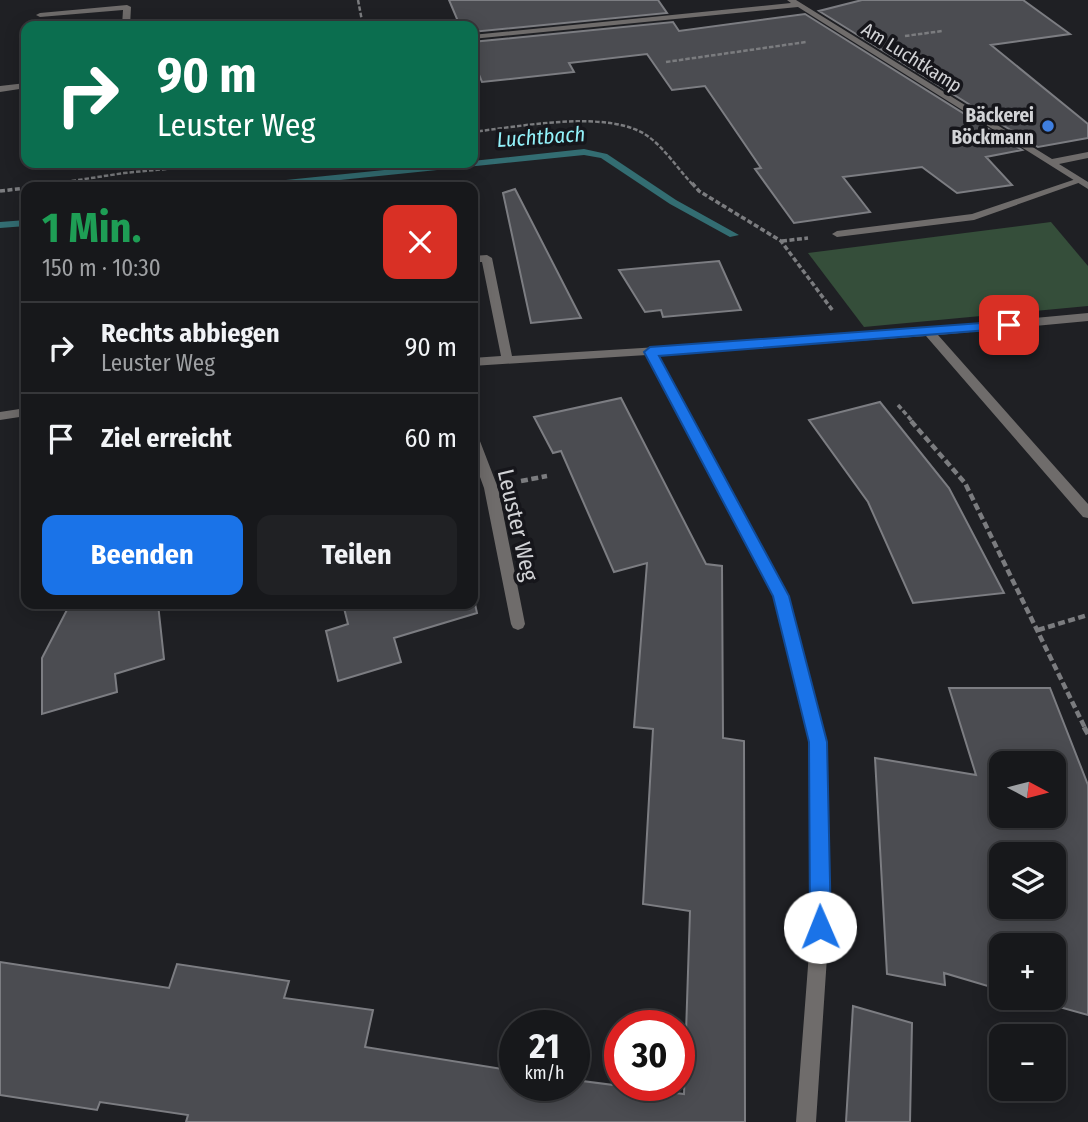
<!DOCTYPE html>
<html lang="de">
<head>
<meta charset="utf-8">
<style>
  :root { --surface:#17181b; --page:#202124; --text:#f1f3f6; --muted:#9ea0a3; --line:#36373a; --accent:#1a73e8 }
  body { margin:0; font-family:"Fira Sans Condensed",sans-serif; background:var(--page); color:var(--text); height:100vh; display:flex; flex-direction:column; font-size:26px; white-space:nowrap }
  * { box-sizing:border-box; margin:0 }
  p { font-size:23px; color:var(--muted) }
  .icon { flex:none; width:38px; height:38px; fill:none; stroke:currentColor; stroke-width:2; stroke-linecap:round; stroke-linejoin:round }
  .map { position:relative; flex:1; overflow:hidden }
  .sheet { position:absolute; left:21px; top:182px; width:457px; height:427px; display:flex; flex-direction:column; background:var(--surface); border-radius:14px; box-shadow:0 4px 18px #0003,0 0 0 2px var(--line) }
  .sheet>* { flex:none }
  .banner { position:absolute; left:21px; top:21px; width:457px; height:147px; border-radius:14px; box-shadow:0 4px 18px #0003,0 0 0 2px var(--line); background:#0b6e4f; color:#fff; overflow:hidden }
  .needle { width:46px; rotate:97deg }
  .buttons { position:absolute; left:989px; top:751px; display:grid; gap:14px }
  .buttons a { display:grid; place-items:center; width:77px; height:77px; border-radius:14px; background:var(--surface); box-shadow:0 4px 18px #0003,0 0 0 2px var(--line); font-size:35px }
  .speed { position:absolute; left:499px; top:1010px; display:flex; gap:14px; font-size:35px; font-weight:700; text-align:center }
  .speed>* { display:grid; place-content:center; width:91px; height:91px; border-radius:50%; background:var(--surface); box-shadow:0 4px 18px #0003,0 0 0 2px var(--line); line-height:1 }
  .speed small { font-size:18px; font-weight:400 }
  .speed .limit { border:10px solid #d22; background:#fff; color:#111 }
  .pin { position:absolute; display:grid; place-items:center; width:60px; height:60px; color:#fff; margin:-30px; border-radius:14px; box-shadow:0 4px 10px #0006 }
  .me { position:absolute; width:77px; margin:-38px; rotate:359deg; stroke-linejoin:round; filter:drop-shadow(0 0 5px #0008) }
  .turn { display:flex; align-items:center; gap:24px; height:147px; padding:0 21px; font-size:32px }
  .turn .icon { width:91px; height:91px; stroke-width:2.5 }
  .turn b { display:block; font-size:49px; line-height:60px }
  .round { display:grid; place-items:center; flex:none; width:74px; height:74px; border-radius:14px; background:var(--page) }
  .summary { display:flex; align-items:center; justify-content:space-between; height:119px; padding:0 21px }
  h1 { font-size:42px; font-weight:700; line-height:52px; color:#1e9e55 }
  .cta { display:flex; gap:14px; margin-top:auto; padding:14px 21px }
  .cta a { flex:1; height:80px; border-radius:14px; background:var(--accent); color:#fff; font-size:28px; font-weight:700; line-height:80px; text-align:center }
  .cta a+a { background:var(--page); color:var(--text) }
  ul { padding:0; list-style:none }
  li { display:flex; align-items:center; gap:21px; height:91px; padding:0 21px; border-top:2px solid var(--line) }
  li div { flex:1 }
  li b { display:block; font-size:26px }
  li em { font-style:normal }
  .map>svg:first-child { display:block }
  .green { fill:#354e3a }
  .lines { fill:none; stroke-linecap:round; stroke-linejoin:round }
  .stream { fill:#336d72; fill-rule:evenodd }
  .building { fill:#4b4c51; stroke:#7c7d82; stroke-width:2; fill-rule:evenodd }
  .path-far3 { stroke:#7b7c7f; stroke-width:2.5; stroke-dasharray:4.5 2; stroke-linecap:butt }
  .path-far2 { stroke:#7b7c7f; stroke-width:3.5; stroke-dasharray:5 2.5; stroke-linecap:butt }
  .path-far1 { stroke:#7b7c7f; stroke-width:4.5; stroke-dasharray:7 3.5; stroke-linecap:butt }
  .path { stroke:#7b7c7f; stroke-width:5; stroke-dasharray:9 4.5; stroke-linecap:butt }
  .lane { fill:#6f6c6b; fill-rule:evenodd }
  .street { fill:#6f6c6b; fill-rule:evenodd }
  .route { fill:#1a73e8; stroke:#114b97; stroke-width:2 }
  .shop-dot { fill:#3f7fe0; stroke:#16161b; stroke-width:2.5 }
  .labels { text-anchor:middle; stroke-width:7; stroke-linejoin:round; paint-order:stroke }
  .far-street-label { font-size:19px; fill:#d2d3d6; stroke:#16161b }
  .far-poi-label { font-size:19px; font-weight:bold; fill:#d2d3d6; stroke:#16161b; text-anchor:end }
  .far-water-label { font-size:21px; font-style:italic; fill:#93f2fa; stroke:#16161b }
  .street-label { font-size:23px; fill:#d2d3d6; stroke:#16161b }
</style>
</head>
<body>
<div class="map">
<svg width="1088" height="1122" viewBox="0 0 1088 1122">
  <rect width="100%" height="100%" fill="#1f2024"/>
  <path class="green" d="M 1051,222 L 1088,266 L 1088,306 L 864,327 L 808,253 Z"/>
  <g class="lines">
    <path class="stream" d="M 584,149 L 607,154 L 676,200 L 739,235 L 730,237 L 670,204 L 601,158 L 584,155 L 272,187 L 242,187 L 247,184 L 453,163 L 472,163 L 472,161 Z
      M 26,220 L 26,226 L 0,228 L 0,222 Z"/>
  </g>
  <path class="building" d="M 449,0 L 658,0 L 667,13 L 472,32 L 472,26 L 460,26 Z
    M 862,0 L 1023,0 L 1070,34 L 991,45 L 1088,124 L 1088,138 L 1038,147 L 819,11 Z
    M 805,14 L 1022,150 L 986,157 L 1012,185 L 957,193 L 922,167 L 843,177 L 870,212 L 794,223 L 755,169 L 761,168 L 705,86 L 672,90 L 647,54 L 569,63 L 574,72 L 482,82 L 472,58 L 472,42 L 673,22 L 679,31 Z
    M 515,189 L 581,318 L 531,323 L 503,193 Z
    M 719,261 L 741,310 L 663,317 L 661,310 L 645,312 L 619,270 Z
    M 621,398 L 706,564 L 722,566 L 723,738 L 744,741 L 745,1122 L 186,1122 L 188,1115 L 100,1102 L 97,1110 L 0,1095 L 0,962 L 169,988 L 177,964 L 289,981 L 284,998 L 373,1010 L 365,1047 L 514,1071 L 514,1085 L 574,1085 L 574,1080 L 684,1094 L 690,911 L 643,904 L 653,729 L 634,727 L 647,563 L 614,572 L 561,451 L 553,453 L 534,417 Z
    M 880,402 L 949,488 L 1004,593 L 913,603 L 868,502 L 809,420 Z
    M 70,604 L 158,604 L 164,659 L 115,674 L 117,692 L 42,714 L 42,658 Z
    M 343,604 L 475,604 L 477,613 L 394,638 L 401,662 L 338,681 L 326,631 L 348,624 Z
    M 949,688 L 1050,688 L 1088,785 L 1088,1015 L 1027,998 L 1054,998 L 1054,945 L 1001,945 L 1001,990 L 944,973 L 945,985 L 887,974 L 875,758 L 976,775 ZM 1001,763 L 1054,763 L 1054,816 L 1001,816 ZM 1001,854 L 1054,854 L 1054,906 L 1001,906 Z
    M 853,1006 L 912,1023 L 910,1122 L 846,1122 Z"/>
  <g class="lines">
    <path class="path-far3" d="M 358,0 L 363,26
      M 905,36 L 942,31
      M 666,62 L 806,42
      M 472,132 C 518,127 611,108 649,137 C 665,149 679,170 693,185
      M 46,185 L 124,173 L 229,163"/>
    <path class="path-far2" d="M 692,183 L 699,191 L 781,241 L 833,311
      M 33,187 L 57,183
      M 0,191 L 26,188
      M 782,241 L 808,238
      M 898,405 L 913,422"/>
    <path class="path-far1" d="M 911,421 L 965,483 L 1085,728
      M 521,481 L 547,476
      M 1038,630 L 1088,615"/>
    <path class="path" d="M 1084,727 L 1088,734"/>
    <path class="lane" d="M 1076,179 L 1084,181 L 974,220 L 837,237 L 832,234 L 837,231 L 972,214 Z"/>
    <path class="street" d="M 787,0 L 796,0 L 1052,159 L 1088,152 L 1088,158 L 1059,164 L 1088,182 L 1088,189 L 798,7 L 472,39 L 472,35 L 791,3 Z
      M 127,5 L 131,7 L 130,26 L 122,26 L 123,10 L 40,17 L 36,15 L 40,13 Z
      M 26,83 L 26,88 L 0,92 L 0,86 Z
      M 487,255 L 492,258 L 512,356 L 851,335 L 1088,313 L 1088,321 L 938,335 L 1088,504 L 1088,518 L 1083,517 L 926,336 L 658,355 L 788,596 L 826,742 L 829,927 L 816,1122 L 796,1122 L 811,927 L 810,742 L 774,597 L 647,355 L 472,366 L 472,358 L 501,356 L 482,262 L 472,262 L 472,256 Z
      M 26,408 L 26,416 L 0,420 L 0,412 Z
      M 472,432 L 478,436 L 498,488 L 525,624 L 523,628 L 518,630 L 513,628 L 511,624 L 484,488 L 472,455 Z"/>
  </g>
  <path class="route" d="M 1009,321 L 1014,322 L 1014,328 L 659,356 L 789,596 L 827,742 L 831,927 L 828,935 L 820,938 L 813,935 L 810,927 L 809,742 L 773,596 L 644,352 L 650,347 Z"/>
  <circle class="shop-dot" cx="1048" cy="126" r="7"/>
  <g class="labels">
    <g class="far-street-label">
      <text transform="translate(912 57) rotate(32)" y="7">Am Luchtkamp</text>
    </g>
    <g class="far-poi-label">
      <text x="1034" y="122">Bäckerei<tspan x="1034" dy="22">Böckmann</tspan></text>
    </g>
    <g class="far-water-label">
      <text transform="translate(541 137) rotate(-4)" y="7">Luchtbach</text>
    </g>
    <g class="street-label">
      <text transform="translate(518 525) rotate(77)" y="8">Leuster Weg</text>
    </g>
  </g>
</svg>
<div class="buttons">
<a><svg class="needle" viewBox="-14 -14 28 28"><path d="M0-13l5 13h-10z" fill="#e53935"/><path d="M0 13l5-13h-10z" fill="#9ea0a3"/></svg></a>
<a><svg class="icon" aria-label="layers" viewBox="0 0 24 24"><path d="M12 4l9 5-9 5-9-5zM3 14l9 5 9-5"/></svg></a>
<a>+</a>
<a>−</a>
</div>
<div class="speed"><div>21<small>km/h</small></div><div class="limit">30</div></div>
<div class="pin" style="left:1009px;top:325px;background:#d93025"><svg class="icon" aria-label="arrive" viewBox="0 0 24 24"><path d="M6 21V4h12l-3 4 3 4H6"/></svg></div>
<svg class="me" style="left:820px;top:927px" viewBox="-20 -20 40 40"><circle r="19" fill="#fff"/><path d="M0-13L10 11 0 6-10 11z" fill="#1a73e8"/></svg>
<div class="banner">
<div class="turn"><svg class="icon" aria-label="right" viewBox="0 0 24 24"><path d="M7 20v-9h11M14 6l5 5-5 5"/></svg><div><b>90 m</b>Leuster Weg</div></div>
</div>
<section class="sheet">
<div class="summary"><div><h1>1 Min.</h1><p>150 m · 10:30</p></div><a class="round" style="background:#d93025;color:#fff"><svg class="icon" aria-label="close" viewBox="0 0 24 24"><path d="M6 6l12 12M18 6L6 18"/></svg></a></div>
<ul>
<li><svg class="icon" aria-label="right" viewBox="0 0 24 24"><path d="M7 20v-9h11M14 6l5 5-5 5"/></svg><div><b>Rechts abbiegen</b><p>Leuster Weg</p></div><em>90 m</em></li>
<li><svg class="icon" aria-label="arrive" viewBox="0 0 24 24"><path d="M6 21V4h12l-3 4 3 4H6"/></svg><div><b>Ziel erreicht</b></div><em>60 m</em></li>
</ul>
<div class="cta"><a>Beenden</a><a>Teilen</a></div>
</section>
</div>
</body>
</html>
